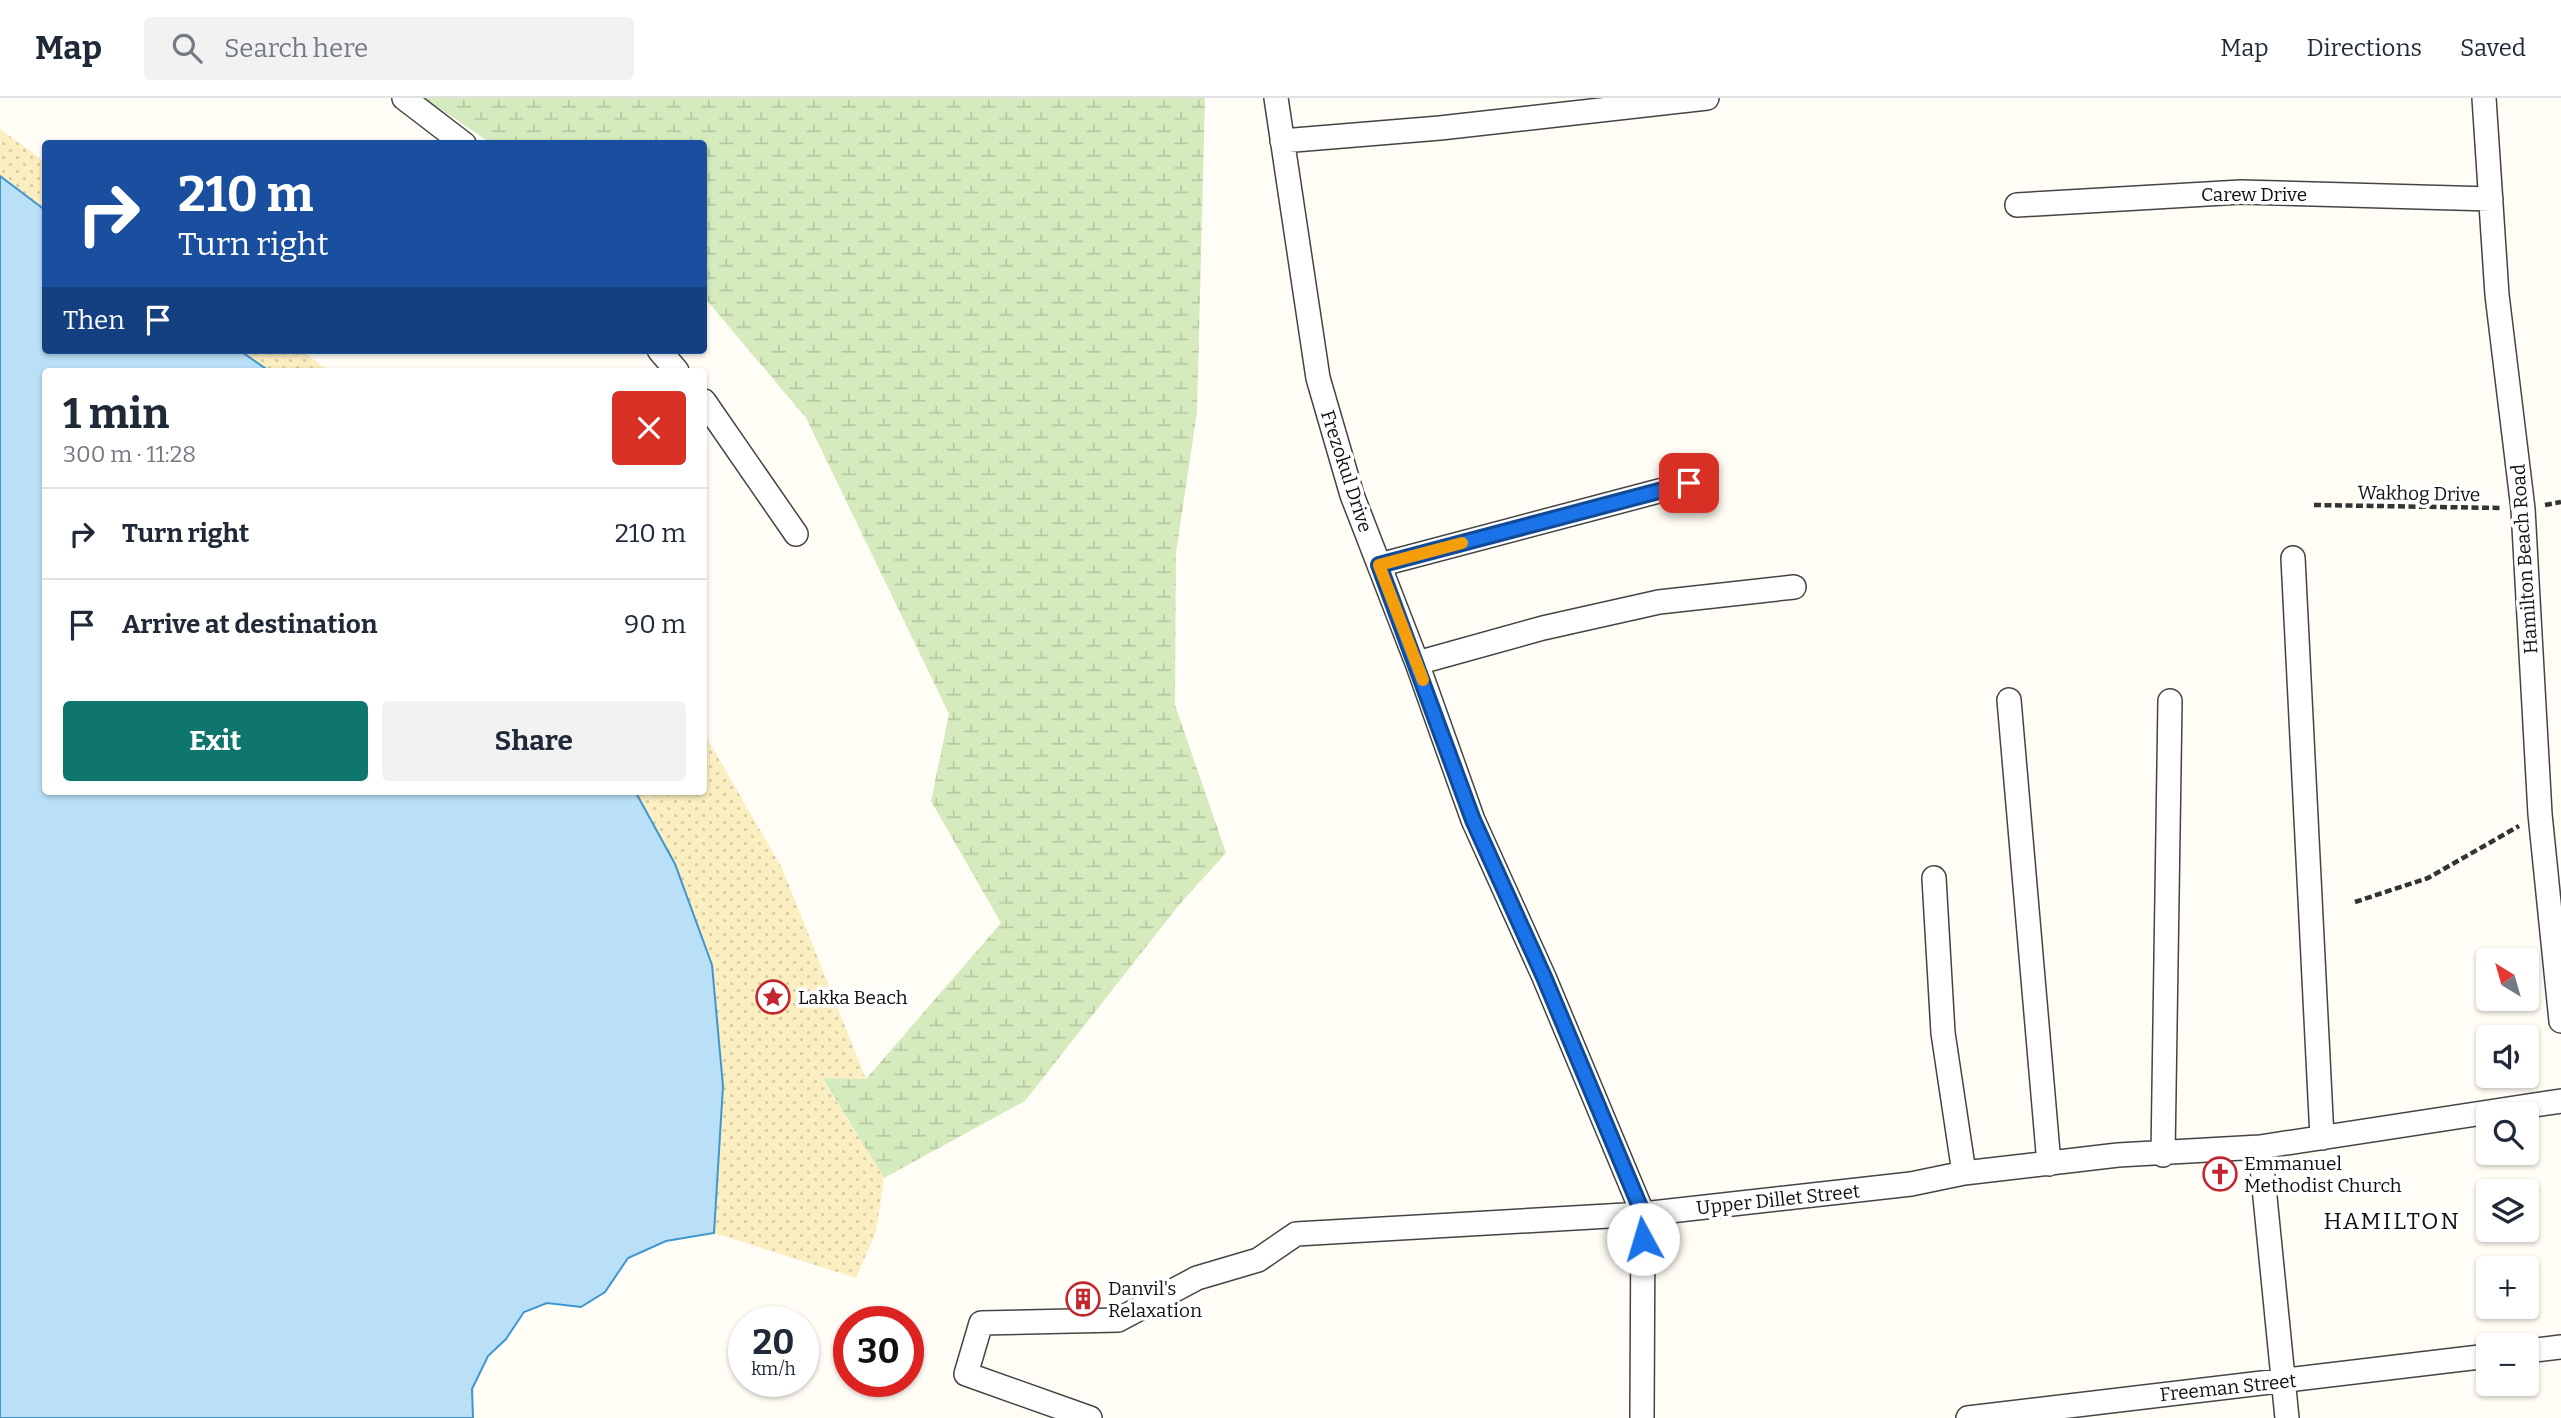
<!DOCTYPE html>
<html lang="en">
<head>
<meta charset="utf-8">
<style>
  :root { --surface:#fff; --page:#f2f2f3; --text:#1f2937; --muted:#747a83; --line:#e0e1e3; --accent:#0f766e }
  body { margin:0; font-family:Bitter,serif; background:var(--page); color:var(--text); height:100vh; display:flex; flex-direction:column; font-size:26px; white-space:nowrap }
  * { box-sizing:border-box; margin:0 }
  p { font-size:23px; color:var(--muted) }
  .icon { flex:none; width:38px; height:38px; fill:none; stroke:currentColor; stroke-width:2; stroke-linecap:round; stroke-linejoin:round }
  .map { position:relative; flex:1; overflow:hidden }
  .drawer { position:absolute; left:42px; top:270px; width:665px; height:427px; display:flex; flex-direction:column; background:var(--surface); border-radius:7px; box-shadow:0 2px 5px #0004 }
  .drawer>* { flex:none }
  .hud { position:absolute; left:42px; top:42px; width:665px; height:214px; border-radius:7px; box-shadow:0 2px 5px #0004; background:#1a4fa0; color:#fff; overflow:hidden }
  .needle { width:46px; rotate:323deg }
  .tools { position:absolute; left:2476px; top:850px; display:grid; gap:14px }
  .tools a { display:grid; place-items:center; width:63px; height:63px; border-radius:7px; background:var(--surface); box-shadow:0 2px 5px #0004; font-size:35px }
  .speed { position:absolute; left:728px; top:1208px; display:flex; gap:14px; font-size:35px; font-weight:700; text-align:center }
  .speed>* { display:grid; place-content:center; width:91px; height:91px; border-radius:50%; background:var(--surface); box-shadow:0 2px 5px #0004; line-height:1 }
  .speed small { font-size:18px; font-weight:400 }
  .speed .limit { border:10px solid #d22; background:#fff; color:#111 }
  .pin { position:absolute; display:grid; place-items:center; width:60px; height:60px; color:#fff; margin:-30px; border-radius:14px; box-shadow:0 4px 10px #0006 }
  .me { position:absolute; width:77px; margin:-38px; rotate:354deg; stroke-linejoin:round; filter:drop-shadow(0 0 5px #0008) }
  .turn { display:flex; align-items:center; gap:24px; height:147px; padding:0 21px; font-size:32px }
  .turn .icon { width:91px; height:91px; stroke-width:2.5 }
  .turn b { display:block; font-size:49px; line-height:60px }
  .then { display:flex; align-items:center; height:66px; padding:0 21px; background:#0003; gap:14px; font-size:26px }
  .round { display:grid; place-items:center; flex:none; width:74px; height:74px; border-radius:7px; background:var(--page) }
  .headline { display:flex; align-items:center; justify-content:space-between; height:119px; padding:0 21px }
  h1 { font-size:42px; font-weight:700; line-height:52px }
  .primary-button { display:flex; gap:14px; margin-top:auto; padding:14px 21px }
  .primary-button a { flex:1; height:80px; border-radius:7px; background:var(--accent); color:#fff; font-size:28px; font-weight:700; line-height:80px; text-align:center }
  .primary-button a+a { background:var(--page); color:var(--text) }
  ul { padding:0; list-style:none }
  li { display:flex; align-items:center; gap:21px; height:91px; padding:0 21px; border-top:2px solid var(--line) }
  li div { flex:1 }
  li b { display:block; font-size:26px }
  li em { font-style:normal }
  header { display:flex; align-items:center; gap:42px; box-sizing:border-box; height:98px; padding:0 35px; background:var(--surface); border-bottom:2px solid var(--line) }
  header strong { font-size:33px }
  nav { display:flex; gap:38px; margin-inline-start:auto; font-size:24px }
  .search { width:490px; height:63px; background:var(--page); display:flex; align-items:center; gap:18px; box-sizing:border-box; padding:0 24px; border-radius:7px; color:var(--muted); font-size:26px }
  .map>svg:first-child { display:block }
  .wetland { fill:url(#wetland-marsh) }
  .sand { fill:url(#sand-dots) }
  .water { fill:#b9e0f7; stroke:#3f96cf; stroke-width:2 }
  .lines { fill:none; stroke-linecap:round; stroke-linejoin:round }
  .street-casing { stroke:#444; stroke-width:26 }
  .path { stroke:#333; stroke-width:4.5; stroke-dasharray:7 3.5; stroke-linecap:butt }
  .street { stroke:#fff; stroke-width:23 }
  .route-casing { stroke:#114b97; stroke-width:18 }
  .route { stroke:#1a73e8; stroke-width:12 }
  .slow { stroke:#f59e0b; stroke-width:12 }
  .labels { text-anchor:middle; stroke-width:7; stroke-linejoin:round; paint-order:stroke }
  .street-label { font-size:19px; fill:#111; stroke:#fff }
  .poi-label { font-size:19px; fill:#111; stroke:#fff; text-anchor:start }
  .quarter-label { font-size:23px; letter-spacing:2px; fill:#111; stroke:#fff }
</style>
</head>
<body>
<header>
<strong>Map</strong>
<div class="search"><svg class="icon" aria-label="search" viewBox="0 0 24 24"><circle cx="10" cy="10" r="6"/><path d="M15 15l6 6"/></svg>Search here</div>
<nav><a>Map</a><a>Directions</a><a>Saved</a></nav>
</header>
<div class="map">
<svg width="2561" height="1320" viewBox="0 0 2561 1320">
  <defs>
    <pattern id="wetland-marsh" width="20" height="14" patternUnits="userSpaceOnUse" patternTransform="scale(1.75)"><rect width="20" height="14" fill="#d5ebbd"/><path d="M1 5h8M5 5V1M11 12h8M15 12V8" fill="none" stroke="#b6c8a1"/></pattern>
    <pattern id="sand-dots" width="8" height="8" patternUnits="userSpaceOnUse" patternTransform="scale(1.75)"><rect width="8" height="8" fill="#fbeec1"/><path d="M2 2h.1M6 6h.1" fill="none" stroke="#d6cba5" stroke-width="1.8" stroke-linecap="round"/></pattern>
  </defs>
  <rect width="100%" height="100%" fill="#fffdf5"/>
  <path class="wetland" d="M 424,0 L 1205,0 L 1197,314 L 1176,455 L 1175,607 L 1226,755 L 1179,807 L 1025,1003 L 884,1080 L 822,979 L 866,981 L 1001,825 L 931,703 L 949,616 L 806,320 L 704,199 L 704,46 L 491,45 Z"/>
  <path class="sand" d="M 0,31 L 45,64 L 45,112 L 0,77 Z
    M 239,252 L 301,252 L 329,273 L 269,273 Z
    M 704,635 L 782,770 L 866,981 L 822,980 L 884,1080 L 876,1134 L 856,1180 L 714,1135 L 723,988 L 675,766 L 635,693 L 704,693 Z"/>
  <path class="water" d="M 0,78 L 45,112 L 46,252 L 239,252 L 269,273 L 46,273 L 46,693 L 635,693 L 675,766 L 712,867 L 723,988 L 714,1135 L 666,1143 L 628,1160 L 605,1194 L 581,1209 L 547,1205 L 524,1214 L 506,1241 L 488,1258 L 472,1291 L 473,1320 L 0,1320 Z"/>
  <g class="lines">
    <defs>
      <path id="street" d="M 404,0 L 464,46
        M 1276,0 L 1318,280 L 1352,397 L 1417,565 L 1473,722 L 1544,879 L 1643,1116 L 1642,1320
        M 2484,0 L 2497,197 L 2523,411 L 2540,716 L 2561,923
        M 1282,43 L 1440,30 L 1707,0
        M 2017,107 L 2241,94 L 2491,101
        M 659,252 L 677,273
        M 704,303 L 796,436
        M 2293,460 L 2322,1040
        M 1379,467 L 1689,385
        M 1417,565 L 1543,530 L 1659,504 L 1794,489
        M 2009,602 L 2049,1066
        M 1934,780 L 1943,935 L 1964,1075
        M 2260,1049 L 2287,1320
        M 2163,1057 L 2170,603
        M 2527,1253 L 2561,1249
        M 1090,1320 L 966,1276 L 981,1225 L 1118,1222 L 1197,1180 L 1258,1162 L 1296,1136 L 1643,1116 L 1911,1086 L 1964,1075 L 2118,1057 L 2260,1049 L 2561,1003
        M 1968,1320 L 2488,1258"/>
    </defs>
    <use href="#street" class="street-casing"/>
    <path class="path" d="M 2314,407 L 2501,410
      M 2545,407 L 2561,404
      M 2355,804 L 2428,780 L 2519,728"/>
    <use href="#street" class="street"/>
  </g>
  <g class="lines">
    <defs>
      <path id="route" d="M 1643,1141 L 1643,1116 L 1544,879 L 1473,722 L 1379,467 L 1689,385"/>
    </defs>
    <use href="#route" class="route-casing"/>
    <use href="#route" class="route"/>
    <path class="slow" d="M 1423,582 L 1379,467 L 1462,445"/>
  </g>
  <defs>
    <symbol id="sight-ring" viewBox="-11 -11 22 22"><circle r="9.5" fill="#fff" stroke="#c4262e" stroke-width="1.5"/><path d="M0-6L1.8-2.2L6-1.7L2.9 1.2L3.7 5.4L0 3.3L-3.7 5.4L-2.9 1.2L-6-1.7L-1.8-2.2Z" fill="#c4262e"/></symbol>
    <symbol id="church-ring" viewBox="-11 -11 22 22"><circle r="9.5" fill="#fff" stroke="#c4262e" stroke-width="1.5"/><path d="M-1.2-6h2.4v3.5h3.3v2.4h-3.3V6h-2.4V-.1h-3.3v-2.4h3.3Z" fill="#c4262e"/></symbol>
    <symbol id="building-ring" viewBox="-11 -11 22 22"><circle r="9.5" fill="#fff" stroke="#c4262e" stroke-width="1.5"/><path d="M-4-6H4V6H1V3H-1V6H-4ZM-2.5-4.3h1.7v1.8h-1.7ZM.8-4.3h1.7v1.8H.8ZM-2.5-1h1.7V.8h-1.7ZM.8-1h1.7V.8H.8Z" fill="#c4262e"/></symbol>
  </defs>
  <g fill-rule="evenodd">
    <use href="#sight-ring" x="754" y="880" width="38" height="38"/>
    <use href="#church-ring" x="2201" y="1057" width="38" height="38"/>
    <use href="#building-ring" x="1064" y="1182" width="38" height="38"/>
  </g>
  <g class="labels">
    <g class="street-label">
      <text x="2254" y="103">Carew Drive</text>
      <text transform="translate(1347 373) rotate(72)" y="7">Frezokul Drive</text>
      <text transform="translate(2419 395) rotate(1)" y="7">Wakhog Drive</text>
      <text transform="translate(2524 461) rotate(-94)" y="7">Hamilton Beach Road</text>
      <text transform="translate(1778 1101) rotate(-6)" y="7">Upper Dillet Street</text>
      <text transform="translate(2228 1289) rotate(-6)" y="7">Freeman Street</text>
    </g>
    <g class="poi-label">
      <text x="798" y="906">Lakka Beach</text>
      <text x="2244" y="1072">Emmanuel<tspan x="2244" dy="22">Methodist Church</tspan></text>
      <text x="1108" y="1197">Danvil's<tspan x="1108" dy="22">Relaxation</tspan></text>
    </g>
    <g class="quarter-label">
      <text x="2392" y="1131">HAMILTON</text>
    </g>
  </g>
</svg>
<div class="tools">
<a><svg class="needle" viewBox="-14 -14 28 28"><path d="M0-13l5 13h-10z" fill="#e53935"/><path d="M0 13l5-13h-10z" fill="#747a83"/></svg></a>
<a><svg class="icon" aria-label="sound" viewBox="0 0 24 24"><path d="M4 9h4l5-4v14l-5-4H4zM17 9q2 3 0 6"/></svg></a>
<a><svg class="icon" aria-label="search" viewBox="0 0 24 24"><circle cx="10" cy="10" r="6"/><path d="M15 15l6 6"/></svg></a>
<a><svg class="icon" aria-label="layers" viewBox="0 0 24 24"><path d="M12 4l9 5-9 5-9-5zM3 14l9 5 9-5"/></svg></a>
<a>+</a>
<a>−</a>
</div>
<div class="speed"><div>20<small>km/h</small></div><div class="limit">30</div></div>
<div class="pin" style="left:1689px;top:385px;background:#d93025"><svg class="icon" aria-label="arrive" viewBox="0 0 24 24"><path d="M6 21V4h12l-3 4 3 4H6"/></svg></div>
<svg class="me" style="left:1643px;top:1141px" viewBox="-20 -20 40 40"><circle r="19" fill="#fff"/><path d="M0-13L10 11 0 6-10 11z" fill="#1a73e8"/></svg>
<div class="hud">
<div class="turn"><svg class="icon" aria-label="right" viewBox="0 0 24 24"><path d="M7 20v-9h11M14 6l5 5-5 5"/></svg><div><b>210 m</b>Turn right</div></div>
<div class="then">Then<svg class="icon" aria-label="arrive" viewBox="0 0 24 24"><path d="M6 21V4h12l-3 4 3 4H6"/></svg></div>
</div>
<section class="drawer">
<div class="headline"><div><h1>1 min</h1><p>300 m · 11:28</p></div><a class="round" style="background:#d93025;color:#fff"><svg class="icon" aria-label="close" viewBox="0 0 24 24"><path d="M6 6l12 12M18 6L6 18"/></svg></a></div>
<ul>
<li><svg class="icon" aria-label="right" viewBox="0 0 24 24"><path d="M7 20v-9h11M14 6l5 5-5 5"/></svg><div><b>Turn right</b></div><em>210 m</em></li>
<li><svg class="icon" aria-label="arrive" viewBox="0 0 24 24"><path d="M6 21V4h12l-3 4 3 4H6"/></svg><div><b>Arrive at destination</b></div><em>90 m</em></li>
</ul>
<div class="primary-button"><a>Exit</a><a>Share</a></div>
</section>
</div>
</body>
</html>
